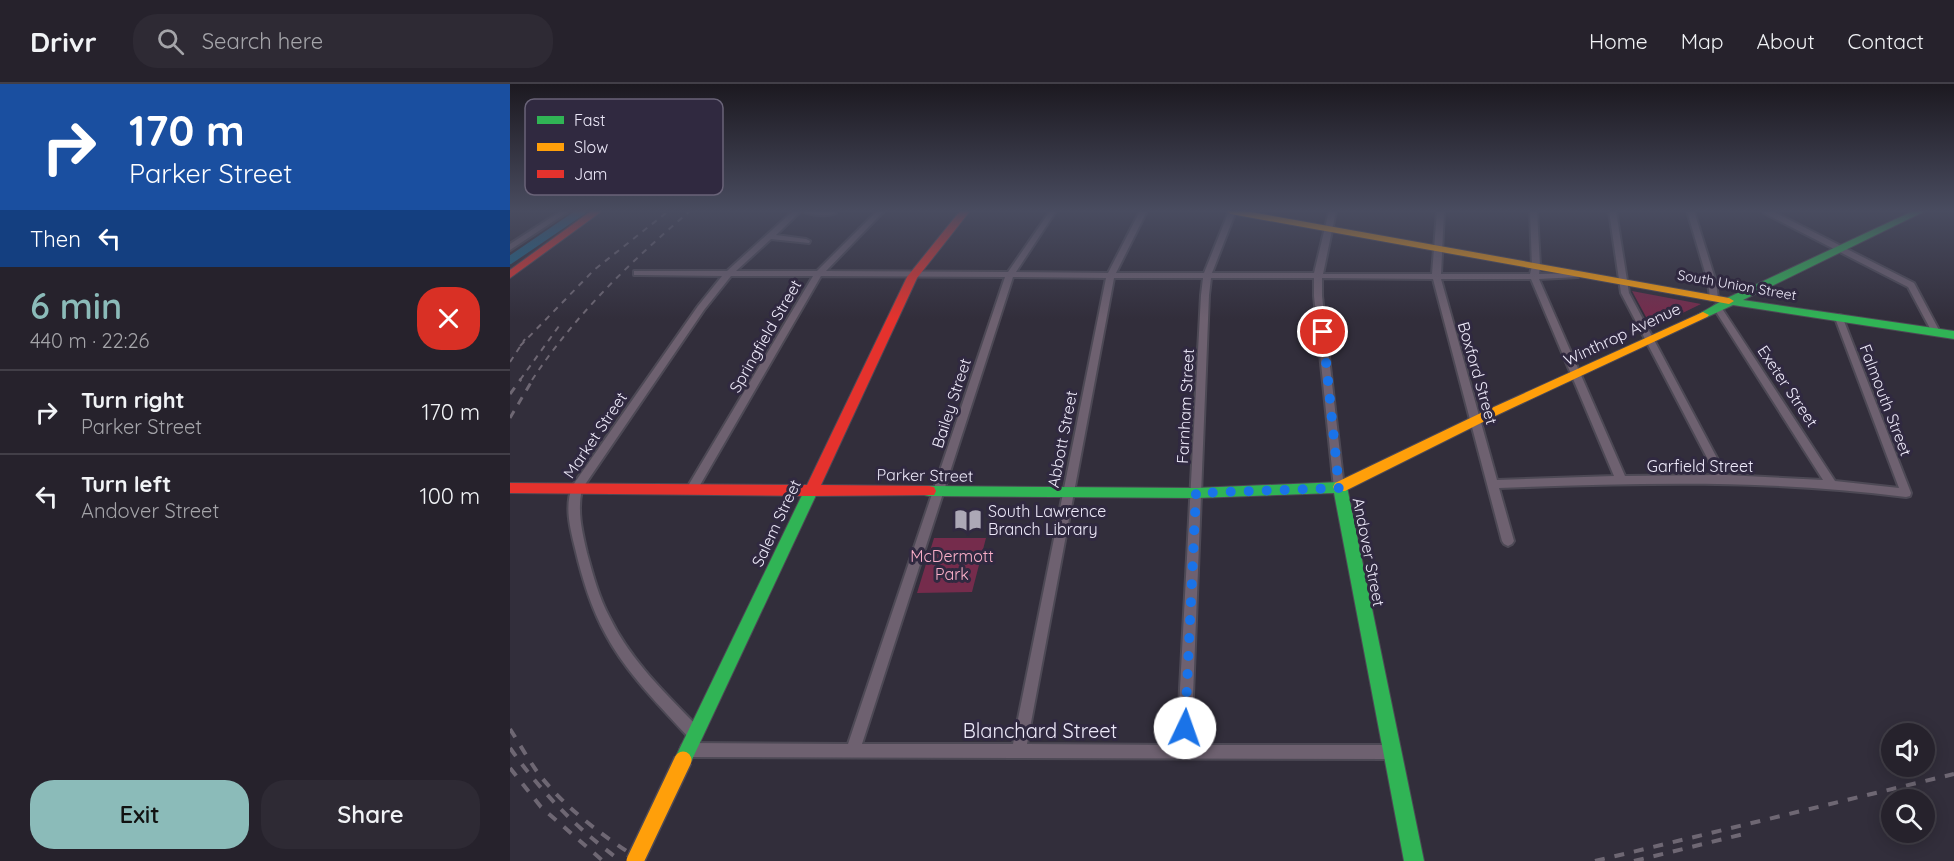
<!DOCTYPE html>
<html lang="en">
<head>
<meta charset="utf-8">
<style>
  :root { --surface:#26222c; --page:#2e2a34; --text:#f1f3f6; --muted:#a4a4a9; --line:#423f48; --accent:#8bbbb9 }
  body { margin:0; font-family:Quicksand,sans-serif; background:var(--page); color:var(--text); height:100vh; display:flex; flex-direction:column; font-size:22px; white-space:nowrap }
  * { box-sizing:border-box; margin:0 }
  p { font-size:20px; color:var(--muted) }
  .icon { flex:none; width:33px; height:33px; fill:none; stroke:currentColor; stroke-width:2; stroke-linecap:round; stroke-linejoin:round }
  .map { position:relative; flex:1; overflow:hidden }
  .sheet { display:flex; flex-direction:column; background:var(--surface); width:510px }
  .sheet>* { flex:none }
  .hud { background:#1a4fa0; color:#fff; overflow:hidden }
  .tools { position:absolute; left:1371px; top:639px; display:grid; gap:12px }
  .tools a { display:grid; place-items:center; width:54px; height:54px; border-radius:50%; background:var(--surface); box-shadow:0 3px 15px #0003,0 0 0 2px var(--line); font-size:30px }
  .pin { position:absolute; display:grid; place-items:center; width:51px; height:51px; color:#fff; margin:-26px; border:3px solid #fff; border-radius:50%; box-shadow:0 2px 6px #0007 }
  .me { position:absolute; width:66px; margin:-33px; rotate:3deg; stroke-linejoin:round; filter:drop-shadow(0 0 4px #0008) }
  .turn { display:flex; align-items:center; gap:21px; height:126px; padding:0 30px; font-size:27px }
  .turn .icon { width:78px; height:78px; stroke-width:2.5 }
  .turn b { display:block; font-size:42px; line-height:51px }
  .then { display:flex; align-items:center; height:57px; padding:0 30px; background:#0003; gap:12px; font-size:22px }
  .round { display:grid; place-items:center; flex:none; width:63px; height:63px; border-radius:24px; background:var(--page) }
  .summary { display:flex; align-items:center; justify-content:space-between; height:102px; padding:0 30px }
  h1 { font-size:36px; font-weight:600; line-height:45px; color:var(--accent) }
  .primary-button { display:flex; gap:12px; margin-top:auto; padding:12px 30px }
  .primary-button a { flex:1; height:69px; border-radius:24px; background:var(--accent); color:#111; font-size:24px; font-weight:600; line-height:69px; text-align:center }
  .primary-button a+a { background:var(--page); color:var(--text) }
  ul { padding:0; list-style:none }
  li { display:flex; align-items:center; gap:18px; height:84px; padding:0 30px; border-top:2px solid var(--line) }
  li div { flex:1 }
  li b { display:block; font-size:22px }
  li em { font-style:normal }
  header { display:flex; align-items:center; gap:36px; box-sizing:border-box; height:84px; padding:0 30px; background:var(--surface); border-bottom:2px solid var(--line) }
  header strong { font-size:28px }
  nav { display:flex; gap:33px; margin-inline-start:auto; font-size:21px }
  .search { width:420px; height:54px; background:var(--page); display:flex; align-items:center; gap:15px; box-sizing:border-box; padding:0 21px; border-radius:24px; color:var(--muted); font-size:22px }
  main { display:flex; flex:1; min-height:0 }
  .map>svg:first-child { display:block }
  .green { fill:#752c4c }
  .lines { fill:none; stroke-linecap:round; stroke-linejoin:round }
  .canal { stroke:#17688e; stroke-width:8 }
  .street-casing { stroke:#4d4955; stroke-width:4 }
  .fast-casing { stroke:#4d4955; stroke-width:2 }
  .slow-casing { stroke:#4d4955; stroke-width:2 }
  .jam-casing { stroke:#4d4955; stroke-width:2 }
  .street { fill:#6e6170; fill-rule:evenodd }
  .fast { fill:#30b455; fill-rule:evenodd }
  .slow { fill:#ff9f0a; fill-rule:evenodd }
  .jam { fill:#e5322d; fill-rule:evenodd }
  .rail-far2 { stroke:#6e6773; stroke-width:2; stroke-dasharray:6 6; stroke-linecap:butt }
  .rail-far1 { stroke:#6e6773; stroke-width:3; stroke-dasharray:8 8; stroke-linecap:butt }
  .rail { stroke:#6e6773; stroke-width:4; stroke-dasharray:10 10; stroke-linecap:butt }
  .slow-bridge-casing { stroke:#4d4955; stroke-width:20; stroke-linecap:butt }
  .slow-bridge { stroke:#ff9f0a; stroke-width:17 }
  .route { stroke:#1a73e8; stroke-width:10; stroke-dasharray:0 18 }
  .labels { text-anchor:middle; stroke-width:6; stroke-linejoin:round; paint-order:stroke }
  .far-street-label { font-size:14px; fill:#ede9f9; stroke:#302940 }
  .street-label { font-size:16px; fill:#ede9f9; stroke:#302940 }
  .poi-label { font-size:16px; fill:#ede9f9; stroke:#302940; text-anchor:start }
  .park-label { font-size:16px; fill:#fcb0c9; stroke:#302940 }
  .near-street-label { font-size:20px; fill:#ede9f9; stroke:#302940 }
  .key { fill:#302940; stroke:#696378; stroke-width:1.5 }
  .key-label { font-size:16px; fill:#ede9f9 }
</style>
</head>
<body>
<header>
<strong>Drivr</strong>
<div class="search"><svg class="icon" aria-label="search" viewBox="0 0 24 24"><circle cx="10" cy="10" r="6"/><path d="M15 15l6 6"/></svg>Search here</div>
<nav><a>Home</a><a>Map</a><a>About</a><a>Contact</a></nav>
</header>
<main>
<section class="sheet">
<div class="hud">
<div class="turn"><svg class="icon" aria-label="right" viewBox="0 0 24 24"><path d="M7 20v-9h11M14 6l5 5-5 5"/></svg><div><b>170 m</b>Parker Street</div></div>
<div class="then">Then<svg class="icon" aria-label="left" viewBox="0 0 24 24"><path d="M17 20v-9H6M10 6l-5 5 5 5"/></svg></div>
</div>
<div class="summary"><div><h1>6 min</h1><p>440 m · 22:26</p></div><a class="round" style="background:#d93025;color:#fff"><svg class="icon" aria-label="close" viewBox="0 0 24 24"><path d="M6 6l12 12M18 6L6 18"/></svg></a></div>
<ul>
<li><svg class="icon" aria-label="right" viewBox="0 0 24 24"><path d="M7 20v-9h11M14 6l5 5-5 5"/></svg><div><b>Turn right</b><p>Parker Street</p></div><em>170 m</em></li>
<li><svg class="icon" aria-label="left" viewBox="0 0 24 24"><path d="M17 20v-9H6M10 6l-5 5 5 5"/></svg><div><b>Turn left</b><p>Andover Street</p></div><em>100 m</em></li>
</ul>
<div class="primary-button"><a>Exit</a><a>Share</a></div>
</section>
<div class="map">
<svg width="1444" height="777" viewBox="0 0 1444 777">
  <rect width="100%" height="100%" fill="#322e3b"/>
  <path class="green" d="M 1122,207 L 1191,220 L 1142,244 Z
    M 424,454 L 476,454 L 462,508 L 407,509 Z"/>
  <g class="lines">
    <path class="canal" d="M 0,176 L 72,127"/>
    <defs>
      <path id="street" d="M 51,127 L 59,127 L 0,166 L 0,160 Z
        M 283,127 L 291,127 L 266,151 L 296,155 L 300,157 L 299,159 L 261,155 L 226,187 L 307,187 L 367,127 L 374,127 L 316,187 L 498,188 L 540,127 L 546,127 L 506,188 L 598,189 L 630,127 L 637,127 L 606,189 L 694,189 L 719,127 L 726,127 L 702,189 L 804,189 L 819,127 L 826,127 L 813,190 L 922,190 L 927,127 L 934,127 L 931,190 L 1020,190 L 1022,182 L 1020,127 L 1027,127 L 1030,182 L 1029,190 L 1068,189 L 1072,191 L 1068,193 L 1029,195 L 1115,392 L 1206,391 L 1111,209 L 1099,127 L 1106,127 L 1119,209 L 1216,391 L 1313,396 L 1203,223 L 1207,220 L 1211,223 L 1325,397 L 1389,404 L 1325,234 L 1329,231 L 1332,232 L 1401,409 L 1400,412 L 1396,413 C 1259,395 1127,399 989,404 L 1004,457 L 1002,460 L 998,462 L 994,460 L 992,457 L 923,195 L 812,194 L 812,212 L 834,404 L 833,407 L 825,407 L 824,404 L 804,212 L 804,194 L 701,194 L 699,211 L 681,661 L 882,661 L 887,663 L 889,668 L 887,673 L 882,675 L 177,673 L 172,671 L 170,666 L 172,661 L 177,659 L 338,660 L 495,193 L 311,192 L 186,408 L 178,408 L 177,405 L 178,402 L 303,192 L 221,192 L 194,226 L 72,405 C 67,427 72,447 77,469 C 83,491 89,514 100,534 C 121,577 157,611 190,645 L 192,650 L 190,655 L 185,657 L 180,655 C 150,622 117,590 96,551 C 81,524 72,494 65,464 C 60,444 54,421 63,401 L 188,222 L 212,192 L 127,191 L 124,191 L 124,187 L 217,187 ZM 503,193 L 596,194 L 503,660 L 352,660 ZM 604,194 L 693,194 L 691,211 L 667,661 L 517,660 ZM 931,195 L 1021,195 L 1104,392 L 987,396 Z
        M 292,127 L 321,127 L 326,129 C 318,133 300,131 292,127 Z
        M 1177,127 L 1184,127 L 1206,198 L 1208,214 L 1207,216 L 1201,216 L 1200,214 L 1198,198 Z
        M 1254,127 L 1262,127 L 1404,199 L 1430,248 L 1429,250 L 1423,250 L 1398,203 L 1254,129 Z"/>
      <path id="fast" d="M 1403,127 L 1415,127 L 1233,216 L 1444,247 L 1444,255 L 1223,221 L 1197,233 L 1189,233 L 1187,231 L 1215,215 Z
        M 830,398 L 835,399 L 837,403 L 914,777 L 894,777 L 824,409 L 686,414 L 419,412 L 414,411 L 412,407 L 414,403 L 419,402 L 686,404 Z
        M 301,402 L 306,403 L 308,407 L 179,682 L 173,685 L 167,682 L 164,676 L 167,670 L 294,407 L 296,403 Z"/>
      <path id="slow" d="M 716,127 L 735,127 L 1219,214 L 1224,217 L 1219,220 L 721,130 Z
        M 1193,228 L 1199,231 L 1197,233 L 983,333 L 835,407 L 825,407 L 823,403 L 825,399 L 975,327 Z"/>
      <path id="jam" d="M 81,127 L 92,127 L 0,194 L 0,186 Z
        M 450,127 L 460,127 L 407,194 L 311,401 L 419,402 L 424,403 L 426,407 L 424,411 L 301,412 L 0,409 L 0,399 L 297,401 L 397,193 Z"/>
    </defs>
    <use href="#street" class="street-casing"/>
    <use href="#fast" class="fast-casing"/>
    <use href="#slow" class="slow-casing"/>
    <use href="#jam" class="jam-casing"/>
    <use href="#street" class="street"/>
    <use href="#fast" class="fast"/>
    <use href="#slow" class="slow"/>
    <use href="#jam" class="jam"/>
    <path class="rail-far2" d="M 10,262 L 84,186 L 156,129
      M 0,278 L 15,255
      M 10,296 L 49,242
      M 22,296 C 65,231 120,178 180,127"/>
    <path class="rail-far1" d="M 0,310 L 11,295
      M 0,334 L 23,295"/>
    <path class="rail" d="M 0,645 C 9,659 18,675 28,689 C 56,725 94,753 132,777
      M 0,664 C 31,708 67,745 111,777
      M 0,684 L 31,723 L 93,777
      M 1085,777 L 1444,690
      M 1124,777 L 1234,750"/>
    <defs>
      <path id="slow-bridge" d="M 125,777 L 173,676"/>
    </defs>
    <use href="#slow-bridge" class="slow-bridge-casing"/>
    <use href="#slow-bridge" class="slow-bridge"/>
  </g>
  <linearGradient id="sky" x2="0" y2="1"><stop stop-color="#1c1920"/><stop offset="0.54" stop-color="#494c60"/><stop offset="1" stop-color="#494c60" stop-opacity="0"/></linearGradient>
  <rect width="1444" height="235" fill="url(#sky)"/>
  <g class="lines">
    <path class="route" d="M 675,644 L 686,409 L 829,404 L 813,248"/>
  </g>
  <defs>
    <symbol id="library-bare" viewBox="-9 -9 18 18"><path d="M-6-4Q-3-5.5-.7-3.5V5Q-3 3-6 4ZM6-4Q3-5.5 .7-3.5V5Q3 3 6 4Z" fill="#aca8b6" stroke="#302940" stroke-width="2.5" paint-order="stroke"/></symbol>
  </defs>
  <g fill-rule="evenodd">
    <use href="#library-bare" x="439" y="417" width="38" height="38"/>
  </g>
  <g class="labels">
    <g class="far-street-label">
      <text transform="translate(1227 201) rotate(10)" y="5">South Union Street</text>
    </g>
    <g class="street-label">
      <text transform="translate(1112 250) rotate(-25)" y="6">Winthrop Avenue</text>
      <text transform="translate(255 252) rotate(-60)" y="6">Springfield Street</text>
      <text transform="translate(968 289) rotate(74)" y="6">Boxford Street</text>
      <text transform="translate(1278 302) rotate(56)" y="6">Exeter Street</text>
      <text transform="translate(1376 316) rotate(69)" y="6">Falmouth Street</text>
      <text transform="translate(441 319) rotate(-72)" y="6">Bailey Street</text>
      <text transform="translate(675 322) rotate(-87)" y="6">Farnham Street</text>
      <text transform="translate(85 351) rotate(-56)" y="6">Market Street</text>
      <text transform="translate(552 355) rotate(-79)" y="6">Abbott Street</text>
      <text x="1190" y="388">Garfield Street</text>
      <text transform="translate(415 391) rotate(1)" y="6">Parker Street</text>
      <text transform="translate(266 439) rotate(-65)" y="6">Salem Street</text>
      <text transform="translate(859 468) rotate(79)" y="6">Andover Street</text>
    </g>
    <g class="poi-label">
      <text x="478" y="433">South Lawrence<tspan x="478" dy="18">Branch Library</tspan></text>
    </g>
    <g class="park-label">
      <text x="442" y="478">McDermott<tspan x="442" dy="18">Park</tspan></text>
    </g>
    <g class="near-street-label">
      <text x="530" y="654">Blanchard Street</text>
    </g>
  </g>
  <rect x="15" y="15" width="198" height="96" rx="9" class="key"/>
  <rect x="27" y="32" width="27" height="8" fill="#30b455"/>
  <rect x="27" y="59" width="27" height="8" fill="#ff9f0a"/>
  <rect x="27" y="86" width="27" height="8" fill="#e5322d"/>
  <g class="key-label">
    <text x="64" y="42">Fast</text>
    <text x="64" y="69">Slow</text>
    <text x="64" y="96">Jam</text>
  </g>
</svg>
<div class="tools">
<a><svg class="icon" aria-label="sound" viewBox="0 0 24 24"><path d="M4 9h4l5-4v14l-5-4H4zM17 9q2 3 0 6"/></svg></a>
<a><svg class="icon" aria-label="search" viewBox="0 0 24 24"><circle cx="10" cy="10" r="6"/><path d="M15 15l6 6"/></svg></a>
</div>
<div class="pin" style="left:813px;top:248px;background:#d93025"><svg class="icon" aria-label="arrive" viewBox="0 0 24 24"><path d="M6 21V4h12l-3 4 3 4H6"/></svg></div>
<svg class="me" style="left:675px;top:644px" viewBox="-20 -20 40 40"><circle r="19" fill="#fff"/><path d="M0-13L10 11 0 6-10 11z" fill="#1a73e8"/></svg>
</div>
</main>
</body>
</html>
